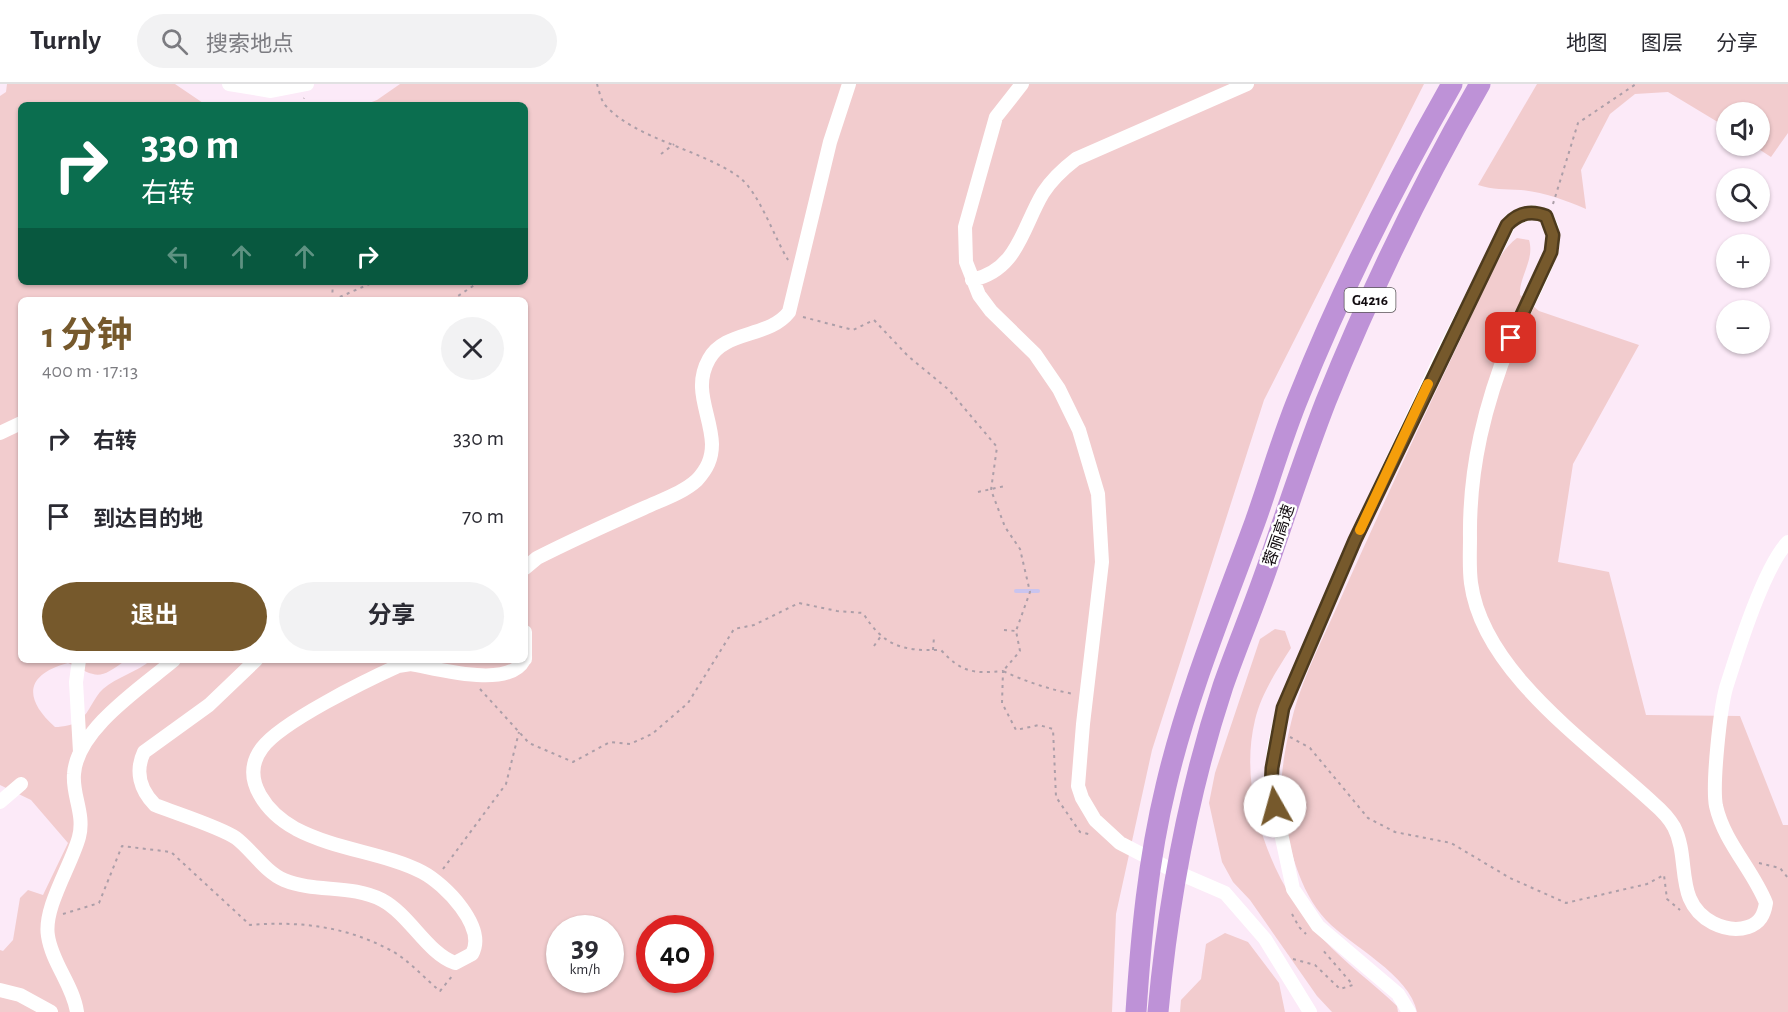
<!DOCTYPE html>
<html lang="zh">
<head>
<meta charset="utf-8">
<style>
  :root { --surface:#fff; --page:#f2f2f3; --text:#2b2b33; --muted:#7c7c81; --line:#e1e1e2; --accent:#76592c }
  body { margin:0; font-family:"Alegreya Sans","Noto Sans SC",sans-serif; background:var(--page); color:var(--text); height:100vh; display:flex; flex-direction:column; font-size:22px; white-space:nowrap }
  * { box-sizing:border-box; margin:0 }
  p { font-size:20px; color:var(--muted) }
  .icon { flex:none; width:33px; height:33px; fill:none; stroke:currentColor; stroke-width:2; stroke-linecap:round; stroke-linejoin:round }
  .map { position:relative; flex:1; overflow:hidden }
  .side { position:absolute; left:18px; top:213px; width:510px; height:366px; display:flex; flex-direction:column; background:var(--surface); border-radius:9px; box-shadow:0 2px 4px #0004 }
  .side>* { flex:none }
  .top-card { position:absolute; left:18px; top:18px; width:510px; height:183px; border-radius:9px; box-shadow:0 2px 4px #0004; background:#0b6e4f; color:#fff; overflow:hidden }
  .buttons { position:absolute; left:1716px; top:18px; display:grid; gap:12px }
  .buttons a { display:grid; place-items:center; width:54px; height:54px; border-radius:50%; background:var(--surface); box-shadow:0 2px 4px #0004; font-size:30px }
  .speed { position:absolute; left:546px; top:831px; display:flex; gap:12px; font-size:30px; font-weight:700; text-align:center }
  .speed>* { display:grid; place-content:center; width:78px; height:78px; border-radius:50%; background:var(--surface); box-shadow:0 2px 4px #0004; line-height:1 }
  .speed small { font-size:15px; font-weight:400 }
  .speed .limit { border:9px solid #d22; background:#fff; color:#111 }
  .pin { position:absolute; display:grid; place-items:center; width:51px; height:51px; color:#fff; margin:-26px; border-radius:12px; box-shadow:0 3px 9px #0006 }
  .me { position:absolute; width:66px; margin:-33px; rotate:353deg; stroke-linejoin:round; filter:drop-shadow(0 0 4px #0008) }
  .turn { display:flex; align-items:center; gap:21px; height:126px; padding:0 24px; font-size:27px }
  .turn .icon { width:78px; height:78px; stroke-width:2.5 }
  .turn b { display:block; font-size:42px; line-height:51px }
  .lanes { display:flex; align-items:center; height:57px; padding:0 24px; background:#0003; justify-content:center; gap:30px; direction:ltr }
  .lanes .off { opacity:.35 }
  .round { display:grid; place-items:center; flex:none; width:63px; height:63px; border-radius:32px; background:var(--page) }
  .summary { display:flex; align-items:center; justify-content:space-between; height:102px; padding:0 24px }
  h1 { font-size:36px; font-weight:700; line-height:45px; color:var(--accent) }
  .primary-button { display:flex; gap:12px; margin-top:auto; padding:12px 24px }
  .primary-button a { flex:1; height:69px; border-radius:36px; background:var(--accent); color:#fff; font-size:24px; font-weight:700; line-height:69px; text-align:center }
  .primary-button a+a { background:var(--page); color:var(--text) }
  ul { padding:0; list-style:none }
  li { display:flex; align-items:center; gap:18px; height:78px; padding:0 24px }
  li div { flex:1 }
  li b { display:block; font-size:22px }
  li em { font-style:normal }
  header { display:flex; align-items:center; gap:36px; box-sizing:border-box; height:84px; padding:0 30px; background:var(--surface); border-bottom:2px solid var(--line) }
  header strong { font-size:28px }
  nav { display:flex; gap:33px; margin-inline-start:auto; font-size:21px }
  .search { width:420px; height:54px; background:var(--page); display:flex; align-items:center; gap:15px; box-sizing:border-box; padding:0 21px; border-radius:33px; color:var(--muted); font-size:22px }
  .map>svg:first-child { display:block }
  .green { fill:#f2ccce; fill-rule:evenodd }
  .lines { fill:none; stroke-linecap:round; stroke-linejoin:round }
  .stream { stroke:#cac4ee; stroke-width:4 }
  .path { stroke:#ac9ea8; stroke-width:2; stroke-dasharray:3 4.5; stroke-linecap:butt }
  .minor { stroke:#fff; stroke-width:14 }
  .highway { stroke:#be92d7; stroke-width:21 }
  .route-casing { stroke:#4d3a1d; stroke-width:15 }
  .route { stroke:#76592c; stroke-width:10 }
  .slow { stroke:#f59e0b; stroke-width:10 }
  .labels { text-anchor:middle; stroke-width:5; stroke-linejoin:round; paint-order:stroke }
  .shield { fill:#fff; stroke:#585457; stroke-width:1.5 }
  .shield-label { font-size:15px; font-weight:bold; fill:#110b0f }
  .street-label { font-size:16px; fill:#110b0f; stroke:#fff }
</style>
</head>
<body>
<header>
<strong>Turnly</strong>
<div class="search"><svg class="icon" aria-label="search" viewBox="0 0 24 24"><circle cx="10" cy="10" r="6"/><path d="M15 15l6 6"/></svg>搜索地点</div>
<nav><a>地图</a><a>图层</a><a>分享</a></nav>
</header>
<div class="map">
<svg width="1788" height="928" viewBox="0 0 1788 928">
  <rect width="100%" height="100%" fill="#fceaf8"/>
  <path class="green" d="M 7,0 L 175,0 L 206,21 L 21,21 L 21,198 L 525,198 L 525,21 L 364,21 L 377,16 L 400,0 L 1424,0 L 1264,316 L 1152,666 L 1116,830 L 1112,928 L 0,928 L 0,866 L 3,867 L 13,856 L 20,814 L 28,806 L 43,811 L 68,759 L 31,716 L 0,701 L 0,12 L 6,8 ZM 21,216 L 525,216 L 525,576 L 151,576 C 137,588 117,593 103,605 C 94,613 89,629 81,635 C 75,641 63,643 55,643 C 24,615 24,591 68,579 C 98,594 99,596 126,576 L 21,576 ZM 560,844 L 610,844 L 610,896 L 560,896 ZM 650,844 L 700,844 L 700,896 L 650,896 Z
    M 1537,0 L 1788,0 L 1788,49 L 1771,73 L 1754,62 L 1760,62 L 1760,28 L 1726,28 L 1726,43 L 1668,8 L 1635,10 L 1610,30 L 1581,86 L 1586,125 C 1565,116 1543,108 1521,106 C 1505,105 1493,106 1478,101 Z
    M 1517,154 L 1529,156 C 1535,176 1519,192 1520,211 L 1539,227 L 1639,261 L 1573,380 L 1558,478 L 1609,488 L 1646,631 L 1740,632 L 1783,741 L 1788,741 L 1788,928 L 1417,928 C 1410,891 1351,862 1326,836 C 1299,807 1288,760 1282,723 C 1277,698 1290,636 1299,611 C 1311,576 1329,542 1344,507 C 1383,420 1423,334 1464,248 C 1477,222 1494,170 1517,154 Z
    M 1275,545 L 1285,547 L 1291,564 C 1277,586 1261,610 1255,636 C 1237,710 1272,801 1323,855 C 1345,879 1373,899 1397,922 L 1398,928 L 1332,928 L 1317,912 L 1250,816 L 1233,798 L 1222,778 L 1209,719 L 1215,689 L 1260,555 Z
    M 1225,849 L 1248,858 L 1279,899 L 1285,928 L 1180,928 L 1181,916 L 1201,895 L 1206,860 Z"/>
  <g class="lines">
    <path class="stream" d="M 1016,507 L 1038,507"/>
    <path class="path" d="M 597,0 C 599,7 601,16 605,21 C 635,55 700,65 739,93 C 759,108 774,153 788,176
      M 300,21 L 304,14
      M 661,70 L 674,60
      M 1553,120 L 1578,39 L 1636,0
      M 332,216 L 333,198
      M 333,216 L 374,198
      M 452,216 L 479,198
      M 803,233 L 853,246 L 874,236 L 908,272 L 949,306 L 997,363 L 991,406 L 1005,443 L 1020,465 L 1030,508 L 1016,547 L 1020,567 L 1003,587 C 1024,597 1051,606 1074,610
      M 978,408 L 1005,402
      M 1004,546 L 1016,547
      M 874,562 L 881,552
      M 933,566 L 934,553
      M 480,605 L 529,659 L 573,678 L 610,658 L 630,660 L 652,650 L 688,619 L 734,545 L 754,541 L 799,519 L 837,527 L 863,529 C 884,563 903,567 941,566 C 961,588 973,590 1003,587 L 1002,619 L 1016,646 L 1039,641 L 1053,645 L 1056,713 L 1080,748 L 1092,751
      M 1290,653 L 1310,664 L 1368,734 L 1395,748 L 1451,759 L 1510,794 L 1566,819 L 1647,800 L 1664,791 L 1667,815 L 1680,826
      M 1759,779 L 1780,784 L 1788,794
      M 443,785 L 506,700 L 519,648
      M 63,830 L 99,819 L 122,762 L 171,768 L 250,841 C 299,837 345,842 390,866 C 408,875 424,894 440,907 L 453,891
      M 1292,830 L 1299,843 L 1306,850
      M 1293,875 L 1315,881 L 1340,905 L 1353,901 L 1321,864"/>
    <path class="minor" d="M 229,0 L 271,7 L 307,0
      M 1022,0 L 996,33 L 965,143 L 966,178 L 979,211 L 991,227 L 1035,270 L 1059,305 L 1079,346 L 1098,410 L 1102,478 L 1083,640 L 1078,702 L 1082,714 L 1095,736 L 1120,759 L 1174,787 L 1225,809 L 1265,855 L 1310,928
      M 972,196 C 1018,186 1022,144 1043,109 C 1052,95 1063,85 1076,75 L 1247,0
      M 0,349 L 21,339
      M 525,484 L 537,474 C 572,456 608,440 644,424 C 661,416 683,409 697,396 C 707,385 712,375 712,360 C 711,330 692,305 709,275 C 725,246 769,254 789,228 L 830,58 L 849,0
      M 525,548 L 525,575
      M 79,576 L 76,598 L 80,668
      M 256,576 L 209,621 L 144,668 C 135,687 140,706 155,721 C 175,729 220,743 236,754 C 252,766 265,788 284,796 C 315,809 351,800 382,816 C 410,831 427,869 455,879 L 472,870 C 487,843 445,800 422,788 C 385,769 336,766 296,745 C 269,730 238,696 262,664 C 281,638 367,596 398,582 L 411,580 C 439,585 509,605 524,576
      M 0,718 L 21,700
      M 0,906 L 20,911 L 51,928
      M 77,928 C 73,901 52,879 48,852 C 43,824 72,780 79,753 C 85,730 72,711 74,690 C 77,645 142,603 174,576
      M 1409,928 L 1398,910 L 1318,842 L 1293,805 L 1271,703 L 1274,664 L 1283,624 L 1355,456 L 1439,277 L 1511,136 L 1532,128 L 1546,132 L 1552,144 L 1553,159 C 1547,188 1523,226 1511,255 C 1485,320 1469,383 1470,454 C 1470,468 1469,484 1471,499 C 1483,589 1591,661 1653,719 C 1660,725 1669,734 1674,743 C 1691,776 1673,818 1713,839 C 1723,844 1736,847 1748,843 C 1760,839 1764,831 1766,819 C 1753,786 1724,758 1716,722 C 1712,701 1720,626 1726,604 C 1737,569 1764,482 1788,458"/>
    <path class="highway" d="M 1136,928 C 1141,853 1148,776 1166,702 C 1187,612 1223,525 1255,438 C 1270,396 1282,353 1299,312 C 1342,204 1395,100 1452,0
      M 1158,928 C 1168,818 1188,708 1223,602 C 1237,562 1254,522 1268,481 C 1287,426 1305,371 1326,317 C 1370,208 1421,102 1480,0"/>
  </g>
  <g class="lines">
    <defs>
      <path id="route" d="M 1275,722 L 1271,703 L 1272,684 L 1283,624 L 1355,456 L 1507,141 C 1518,129 1531,126 1546,132 L 1553,151 L 1551,168 L 1511,254"/>
    </defs>
    <use href="#route" class="route-casing"/>
    <use href="#route" class="route"/>
    <path class="slow" d="M 1360,446 L 1428,300"/>
  </g>
  <g class="labels">
    <rect class="shield" x="1344.5" y="204" width="51" height="24" rx="4.5"/>
    <g class="shield-label">
      <text x="1370" y="221">G4216</text>
    </g>
    <g class="street-label">
      <text transform="translate(1278 451) rotate(-71)" y="6">蓉丽高速</text>
    </g>
  </g>
</svg>
<div class="buttons">
<a><svg class="icon" aria-label="sound" viewBox="0 0 24 24"><path d="M4 9h4l5-4v14l-5-4H4zM17 9q2 3 0 6"/></svg></a>
<a><svg class="icon" aria-label="search" viewBox="0 0 24 24"><circle cx="10" cy="10" r="6"/><path d="M15 15l6 6"/></svg></a>
<a>+</a>
<a>−</a>
</div>
<div class="speed"><div>39<small>km/h</small></div><div class="limit">40</div></div>
<div class="pin" style="left:1511px;top:254px;background:#d93025"><svg class="icon" aria-label="arrive" viewBox="0 0 24 24"><path d="M6 21V4h12l-3 4 3 4H6"/></svg></div>
<svg class="me" style="left:1275px;top:722px" viewBox="-20 -20 40 40"><circle r="19" fill="#fff"/><path d="M0-13L10 11 0 6-10 11z" fill="#76592c"/></svg>
<div class="top-card">
<div class="turn"><svg class="icon" aria-label="right" viewBox="0 0 24 24"><path d="M7 20v-9h11M14 6l5 5-5 5"/></svg><div><b>330 m</b>右转</div></div>
<div class="lanes"><svg class="icon off" aria-label="left" viewBox="0 0 24 24"><path d="M17 20v-9H6M10 6l-5 5 5 5"/></svg><svg class="icon off" aria-label="ahead" viewBox="0 0 24 24"><path d="M12 20V5M6 11l6-6 6 6"/></svg><svg class="icon off" aria-label="ahead" viewBox="0 0 24 24"><path d="M12 20V5M6 11l6-6 6 6"/></svg><svg class="icon" aria-label="right" viewBox="0 0 24 24"><path d="M7 20v-9h11M14 6l5 5-5 5"/></svg></div>
</div>
<section class="side">
<div class="summary"><div><h1>1 分钟</h1><p>400 m · 17:13</p></div><a class="round"><svg class="icon" aria-label="close" viewBox="0 0 24 24"><path d="M6 6l12 12M18 6L6 18"/></svg></a></div>
<ul>
<li><svg class="icon" aria-label="right" viewBox="0 0 24 24"><path d="M7 20v-9h11M14 6l5 5-5 5"/></svg><div><b>右转</b></div><em>330 m</em></li>
<li><svg class="icon" aria-label="arrive" viewBox="0 0 24 24"><path d="M6 21V4h12l-3 4 3 4H6"/></svg><div><b>到达目的地</b></div><em>70 m</em></li>
</ul>
<div class="primary-button"><a>退出</a><a>分享</a></div>
</section>
</div>
</body>
</html>
